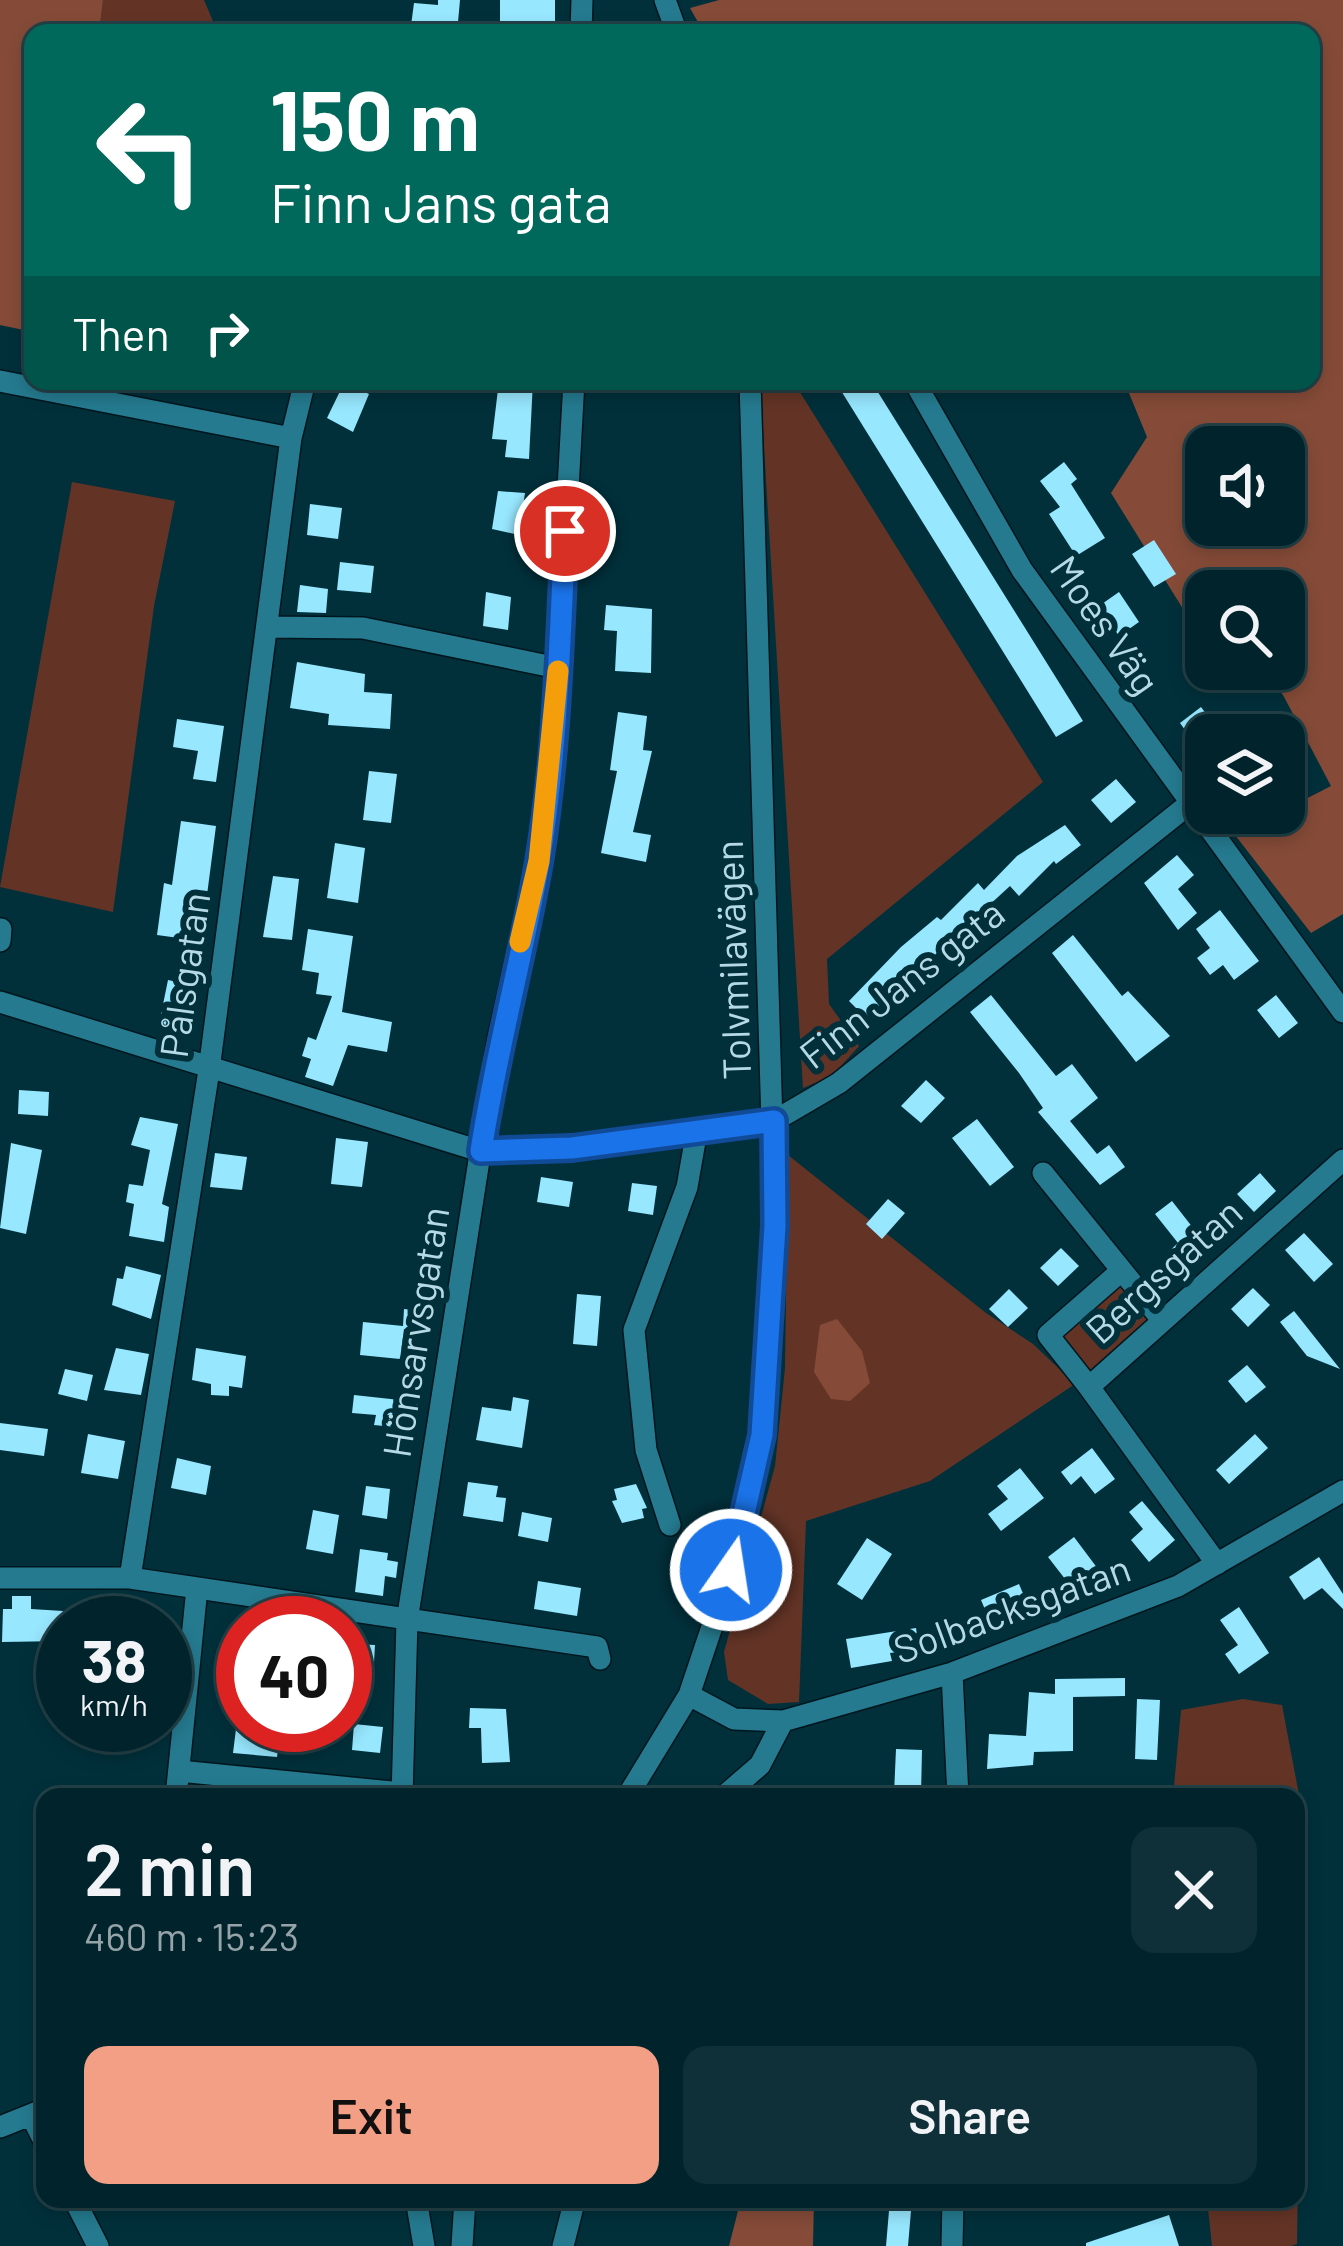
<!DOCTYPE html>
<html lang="en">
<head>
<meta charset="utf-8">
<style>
  :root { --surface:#01242c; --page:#0f3038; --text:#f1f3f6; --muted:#96a4a9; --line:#234148; --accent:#f39f85 }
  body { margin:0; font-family:Barlow,sans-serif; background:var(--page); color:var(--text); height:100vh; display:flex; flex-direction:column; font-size:45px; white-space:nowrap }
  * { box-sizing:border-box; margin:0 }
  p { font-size:39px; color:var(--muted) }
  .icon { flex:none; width:66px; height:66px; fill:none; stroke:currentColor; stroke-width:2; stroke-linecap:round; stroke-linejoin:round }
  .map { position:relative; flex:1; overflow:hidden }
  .sheet { position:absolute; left:36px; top:1788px; width:1269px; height:420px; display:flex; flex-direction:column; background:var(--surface); border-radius:24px; box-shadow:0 6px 18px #0003,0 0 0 3px var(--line) }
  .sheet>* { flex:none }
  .top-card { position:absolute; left:24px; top:24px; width:1296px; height:366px; border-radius:24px; box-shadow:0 6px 18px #0003,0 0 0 3px var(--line); background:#00695c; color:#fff; overflow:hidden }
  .controls { position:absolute; left:1185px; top:426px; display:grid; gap:24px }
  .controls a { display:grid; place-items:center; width:120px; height:120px; border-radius:24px; background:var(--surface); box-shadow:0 6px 18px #0003,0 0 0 3px var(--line); font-size:60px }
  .speed { position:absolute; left:36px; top:1596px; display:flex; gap:24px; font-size:60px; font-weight:700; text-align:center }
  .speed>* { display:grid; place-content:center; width:156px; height:156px; border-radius:50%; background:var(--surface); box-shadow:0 6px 18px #0003,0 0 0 3px var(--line); line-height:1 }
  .speed small { font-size:30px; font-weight:400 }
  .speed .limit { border:18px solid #d22; background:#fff; color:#111 }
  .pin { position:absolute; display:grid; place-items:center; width:102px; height:102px; color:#fff; margin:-51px; border:6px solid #fff; border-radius:50%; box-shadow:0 3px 12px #0007 }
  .me { position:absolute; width:132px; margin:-66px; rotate:13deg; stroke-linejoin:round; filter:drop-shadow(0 0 9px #0008) }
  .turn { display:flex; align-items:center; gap:42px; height:252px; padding:0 48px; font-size:54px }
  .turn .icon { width:156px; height:156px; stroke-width:2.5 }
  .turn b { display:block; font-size:84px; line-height:102px }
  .then { display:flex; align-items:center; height:114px; padding:0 48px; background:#0003; gap:24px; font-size:45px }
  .round { display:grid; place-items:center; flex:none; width:126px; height:126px; border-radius:24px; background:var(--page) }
  .head { display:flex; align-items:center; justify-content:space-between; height:204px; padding:0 48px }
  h1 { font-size:72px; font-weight:600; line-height:90px }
  .action { display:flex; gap:24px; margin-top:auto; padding:24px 48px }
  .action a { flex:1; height:138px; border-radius:24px; background:var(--accent); color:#111; font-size:48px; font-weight:600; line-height:138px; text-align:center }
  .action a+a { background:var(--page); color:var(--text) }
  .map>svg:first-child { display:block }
  .green { fill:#633426 }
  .forest { fill:#854b38; fill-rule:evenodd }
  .building { fill:#97e7fe }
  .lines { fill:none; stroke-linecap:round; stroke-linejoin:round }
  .minor-casing { stroke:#00161d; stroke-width:24 }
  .minor { stroke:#257a8f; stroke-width:21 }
  .route-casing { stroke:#114b97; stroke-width:30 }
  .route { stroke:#1a73e8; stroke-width:21 }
  .slow { stroke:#f59e0b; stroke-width:21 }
  .labels { text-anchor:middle; stroke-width:12; stroke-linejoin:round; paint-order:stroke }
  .street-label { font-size:39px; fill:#b5dae5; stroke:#01303b }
</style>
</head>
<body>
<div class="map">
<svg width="1343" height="2246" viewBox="0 0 1343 2246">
  <rect width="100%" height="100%" fill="#01303b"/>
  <path class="green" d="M 103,0 L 204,0 L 218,33 L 99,33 Z
    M 760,381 L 793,381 L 1043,782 L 827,959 L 829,1004 L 859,1046 L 832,1076 L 803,1088 Z
    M 72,482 L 175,501 L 154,606 L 113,912 L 0,887 Z
    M 788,1155 L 986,1313 L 1033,1344 L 1075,1384 L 930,1481 L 806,1521 L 799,1702 L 768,1704 L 728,1680 L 724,1652 L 775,1466 L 785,1368 Z
    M 1121,1285 L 1153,1322 L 1087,1375 L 1058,1335 Z
    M 1243,1699 L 1282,1705 L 1303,1816 L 1297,2244 L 1291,2246 L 1212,2246 L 1207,2199 L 1296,2199 L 1296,1797 L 1173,1797 L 1181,1710 Z"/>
  <path class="forest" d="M 0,0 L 103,0 L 99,33 L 33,33 L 33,332 L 0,325 Z
    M 719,0 L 1343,0 L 1343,914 L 1311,933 L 1235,835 L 1331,786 L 1283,695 L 1262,669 L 1284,669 L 1284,591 L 1206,591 L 1206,626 L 1193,625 L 1111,493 L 1147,437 L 1124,381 L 1311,381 L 1311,33 L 704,33 L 690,8 ZM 1206,447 L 1284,447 L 1284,525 L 1206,525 Z
    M 837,1319 L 862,1351 L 870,1383 L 850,1401 L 831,1399 L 814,1372 L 820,1325 Z
    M 741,2199 L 814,2199 L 813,2246 L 729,2246 Z"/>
  <path class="building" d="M 438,0 L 460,0 L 457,33 L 410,33 L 414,3 L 438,5 Z
    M 500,0 L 555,0 L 555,33 L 500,28 Z
    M 499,381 L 533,381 L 529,459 L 505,457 L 507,440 L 492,439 Z
    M 835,381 L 871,381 L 1083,721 L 1056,737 Z
    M 344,383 L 369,394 L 353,432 L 327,418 Z
    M 1064,462 L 1077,479 L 1071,484 L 1105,538 L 1076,556 L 1049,514 L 1060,507 L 1040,481 Z
    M 498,491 L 525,493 L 519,535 L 492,529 Z
    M 310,504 L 342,508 L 338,539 L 307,535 Z
    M 1154,540 L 1176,574 L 1154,587 L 1132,554 Z
    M 340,562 L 374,566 L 371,593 L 337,590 Z
    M 300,585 L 328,589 L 326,613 L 297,612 Z
    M 486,592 L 511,597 L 508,630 L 483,626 Z
    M 1119,592 L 1139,622 L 1119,636 L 1099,606 Z
    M 606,605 L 652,609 L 651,673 L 615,671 L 617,631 L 604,630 Z
    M 297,662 L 365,674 L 364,692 L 392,694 L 390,729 L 328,725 L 329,714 L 290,708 Z
    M 1201,707 L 1220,732 L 1206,735 L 1198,748 L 1180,723 Z
    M 618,712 L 647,716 L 643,750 L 652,751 L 633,832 L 651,835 L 646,862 L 601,853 L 617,771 L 610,770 Z
    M 177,719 L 224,726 L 216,782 L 193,779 L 198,751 L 173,747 Z
    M 369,771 L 397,774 L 391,823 L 363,820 Z
    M 1116,779 L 1136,802 L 1111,823 L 1091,800 Z
    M 181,821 L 216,826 L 201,941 L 157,935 L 164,883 L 172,885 Z
    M 1065,825 L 1081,845 L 1056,864 L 1054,861 L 1019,896 L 1010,886 L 866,1018 L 849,1001 L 901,947 L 937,917 L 941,920 L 978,883 L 984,890 L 1017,856 Z
    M 335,843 L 365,848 L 358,903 L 327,898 Z
    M 1177,855 L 1194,875 L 1178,889 L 1197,913 L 1178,930 L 1144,883 Z
    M 273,876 L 299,879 L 292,940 L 263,937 Z
    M 1220,910 L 1259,961 L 1234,980 L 1223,965 L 1210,975 L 1197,958 L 1210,948 L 1196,929 Z
    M 308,929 L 353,936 L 342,1012 L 392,1022 L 387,1052 L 348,1045 L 333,1086 L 305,1077 L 311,1059 L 302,1056 L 308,1037 L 316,1040 L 332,996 L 316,994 L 319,973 L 302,970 Z
    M 1073,935 L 1122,996 L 1128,991 L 1170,1036 L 1136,1062 L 1052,953 Z
    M 168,980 L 196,986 L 186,1035 L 158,1029 Z
    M 991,995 L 1056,1076 L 1072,1064 L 1098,1098 L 1070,1121 L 1097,1154 L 1109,1145 L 1125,1167 L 1100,1185 L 1038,1112 L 1043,1108 L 1019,1073 L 970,1012 Z
    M 1276,995 L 1298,1023 L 1279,1038 L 1257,1010 Z
    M 926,1080 L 945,1098 L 921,1123 L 901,1106 Z
    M 19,1090 L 49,1092 L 48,1116 L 18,1114 Z
    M 140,1117 L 178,1124 L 162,1204 L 169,1207 L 164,1242 L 129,1236 L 134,1204 L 126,1202 L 129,1184 L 143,1186 L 150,1150 L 131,1145 Z
    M 977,1119 L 1014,1167 L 990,1186 L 952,1138 Z
    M 336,1138 L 368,1142 L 362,1187 L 331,1184 Z
    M 11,1143 L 42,1150 L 26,1234 L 0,1228 Z
    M 215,1153 L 247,1157 L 242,1190 L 210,1187 Z
    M 1260,1173 L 1276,1191 L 1254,1212 L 1237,1194 Z
    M 541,1177 L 573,1182 L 569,1207 L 537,1202 Z
    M 632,1183 L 657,1186 L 653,1215 L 628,1211 Z
    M 888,1199 L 905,1213 L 882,1239 L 866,1224 Z
    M 1172,1201 L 1204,1242 L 1189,1256 L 1195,1263 L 1180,1277 L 1162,1258 L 1178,1243 L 1155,1214 Z
    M 1304,1233 L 1333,1264 L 1314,1282 L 1285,1250 Z
    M 1061,1248 L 1079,1266 L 1058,1286 L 1040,1268 Z
    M 126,1266 L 161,1275 L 151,1319 L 112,1305 L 117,1278 L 123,1279 Z
    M 1253,1288 L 1270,1305 L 1248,1327 L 1231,1309 Z
    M 1009,1289 L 1028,1308 L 1008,1327 L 989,1309 Z
    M 577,1294 L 601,1296 L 597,1346 L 573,1344 Z
    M 404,1309 L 429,1312 L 427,1332 L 404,1329 L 400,1359 L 360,1355 L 363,1322 L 403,1326 Z
    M 1294,1311 L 1340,1369 L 1307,1356 L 1280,1322 Z
    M 116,1348 L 149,1354 L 141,1395 L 104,1390 Z
    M 196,1348 L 246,1356 L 242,1388 L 229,1386 L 229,1396 L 211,1395 L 211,1384 L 192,1380 Z
    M 1247,1365 L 1266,1387 L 1246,1403 L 1228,1381 Z
    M 65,1369 L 93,1375 L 87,1401 L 58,1394 Z
    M 354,1395 L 418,1402 L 416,1420 L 395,1418 L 394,1427 L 374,1425 L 376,1415 L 352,1413 Z
    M 513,1397 L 529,1400 L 522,1448 L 476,1440 L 482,1407 L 511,1411 Z
    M 0,1423 L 48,1429 L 44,1456 L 0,1450 Z
    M 88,1434 L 125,1441 L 118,1479 L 81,1473 Z
    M 1255,1434 L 1268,1448 L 1229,1484 L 1216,1470 Z
    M 1092,1448 L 1115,1479 L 1095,1494 L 1081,1476 L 1071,1485 L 1061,1472 Z
    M 177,1458 L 211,1466 L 206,1495 L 171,1488 Z
    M 1020,1468 L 1044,1498 L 1001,1531 L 988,1514 L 1008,1499 L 997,1486 Z
    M 468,1482 L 498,1486 L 496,1497 L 506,1498 L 503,1522 L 463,1516 Z
    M 636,1484 L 647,1508 L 642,1509 L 644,1518 L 622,1523 L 612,1501 L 617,1500 L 614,1489 Z
    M 366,1486 L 390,1489 L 387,1519 L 362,1515 Z
    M 1142,1501 L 1175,1540 L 1149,1562 L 1131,1540 L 1143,1529 L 1129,1512 Z
    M 313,1510 L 339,1515 L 333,1554 L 306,1549 Z
    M 522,1512 L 552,1518 L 548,1542 L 518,1536 Z
    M 1074,1537 L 1104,1577 L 1079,1597 L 1048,1557 Z
    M 867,1538 L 892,1554 L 862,1600 L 837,1584 Z
    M 360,1549 L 388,1553 L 387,1560 L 398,1562 L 396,1578 L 385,1576 L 383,1596 L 355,1592 Z
    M 1319,1557 L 1343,1594 L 1343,1609 L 1322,1588 L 1304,1600 L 1289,1577 Z
    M 538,1581 L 581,1588 L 577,1616 L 534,1609 Z
    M 1019,1584 L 1030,1610 L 992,1626 L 981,1600 Z
    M 12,1596 L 31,1596 L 31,1609 L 63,1611 L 63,1641 L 2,1642 L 3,1609 L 12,1609 Z
    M 1239,1607 L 1269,1653 L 1239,1674 L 1225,1654 L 1238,1645 L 1220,1620 Z
    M 916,1628 L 919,1649 L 890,1653 L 892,1661 L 851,1668 L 846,1639 Z
    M 353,1644 L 375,1645 L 373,1680 L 351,1679 Z
    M 1125,1678 L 1125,1696 L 1073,1697 L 1073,1751 L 1034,1752 L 1033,1765 L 987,1769 L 989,1734 L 1026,1736 L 1029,1692 L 1055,1694 L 1055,1679 Z
    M 1137,1699 L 1160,1700 L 1157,1760 L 1135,1759 Z
    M 470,1708 L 506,1709 L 510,1762 L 482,1763 L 481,1728 L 469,1728 Z
    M 354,1724 L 383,1727 L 380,1753 L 352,1750 Z
    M 236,1729 L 280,1733 L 277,1757 L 233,1753 Z
    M 896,1749 L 922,1750 L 921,1795 L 894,1794 Z
    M 890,2199 L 912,2199 L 908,2246 L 886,2246 Z
    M 1169,2215 L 1179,2246 L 1086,2246 L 1086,2243 Z"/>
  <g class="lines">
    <defs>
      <path id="minor" d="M 665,0 L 677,33
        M 581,33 L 582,0
        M 0,381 L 291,438
        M 914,381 L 1022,570 L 1343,1012
        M 268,627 L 363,628 L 558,668
        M 0,941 L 1,929
        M 0,1002 L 480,1151 L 572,1147 L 774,1121 L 839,1083 L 1188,805
        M 1043,1173 L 1162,1320
        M 1089,1387 L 1048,1335 L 1121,1271
        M 670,1525 L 646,1450 L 634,1330 L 687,1187 L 697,1130
        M 1217,1564 L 1089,1387 L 1343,1160
        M 0,1578 L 130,1578 L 597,1647 L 600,1659
        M 130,1578 L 209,1070 L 291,438 L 305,381
        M 952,1673 L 958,1797
        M 689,1695 L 734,1719 L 783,1721 L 952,1673 L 1178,1586 L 1343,1491
        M 179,1771 L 402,1793
        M 176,1797 L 197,1588
        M 402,1797 L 407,1621 L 498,1039 L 539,861 L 558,668 L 574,381
        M 627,1797 L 689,1695 L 731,1570 L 762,1435 L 775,1225 L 750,381
        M 723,1797 L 760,1765 L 783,1721
        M 31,2115 L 45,2143
        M 0,2127 L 45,2109
        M 74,2199 L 98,2246
        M 416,2199 L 424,2246
        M 462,2246 L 465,2199
        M 563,2246 L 575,2199
        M 952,2246 L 953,2199"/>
    </defs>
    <use href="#minor" class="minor-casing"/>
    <use href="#minor" class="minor"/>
  </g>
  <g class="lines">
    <defs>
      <path id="route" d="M 565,531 C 560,640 557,753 539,862 C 522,959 496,1053 481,1151 L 572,1148 L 774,1121 L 775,1226 L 762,1435 L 731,1570"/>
    </defs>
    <use href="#route" class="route-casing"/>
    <use href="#route" class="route"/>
    <path class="slow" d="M 520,942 L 539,861 L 558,671"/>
  </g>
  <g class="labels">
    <g class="street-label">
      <text transform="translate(1105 625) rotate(55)" y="14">Moes Väg</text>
      <text transform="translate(733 960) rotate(-92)" y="14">Tolvmilavägen</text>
      <text transform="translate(185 975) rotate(-82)" y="14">Pålsgatan</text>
      <text transform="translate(902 984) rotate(-38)" y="14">Finn Jans gata</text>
      <text transform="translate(1164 1271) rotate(-42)" y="14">Bergsgatan</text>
      <text transform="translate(416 1332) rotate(-81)" y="14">Hönsarvsgatan</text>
      <text transform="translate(1012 1609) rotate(-20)" y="14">Solbacksgatan</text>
    </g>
  </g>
</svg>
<div class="controls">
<a><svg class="icon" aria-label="sound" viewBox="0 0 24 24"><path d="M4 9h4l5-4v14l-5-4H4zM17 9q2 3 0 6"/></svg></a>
<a><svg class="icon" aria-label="search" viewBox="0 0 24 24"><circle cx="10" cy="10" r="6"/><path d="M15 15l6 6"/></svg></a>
<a><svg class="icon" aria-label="layers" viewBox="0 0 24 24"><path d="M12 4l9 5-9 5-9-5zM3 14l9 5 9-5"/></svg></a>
</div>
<div class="speed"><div>38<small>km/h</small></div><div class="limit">40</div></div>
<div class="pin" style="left:565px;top:531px;background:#d93025"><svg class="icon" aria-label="arrive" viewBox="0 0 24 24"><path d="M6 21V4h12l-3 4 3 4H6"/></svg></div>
<svg class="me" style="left:731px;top:1570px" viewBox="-20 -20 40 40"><circle r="17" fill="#1a73e8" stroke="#fff" stroke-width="3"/><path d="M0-11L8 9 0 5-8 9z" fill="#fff"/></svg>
<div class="top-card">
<div class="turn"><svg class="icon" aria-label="left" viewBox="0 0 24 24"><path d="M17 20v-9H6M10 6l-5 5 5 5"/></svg><div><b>150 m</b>Finn Jans gata</div></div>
<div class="then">Then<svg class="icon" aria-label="right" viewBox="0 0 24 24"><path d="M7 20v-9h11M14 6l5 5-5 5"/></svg></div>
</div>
<section class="sheet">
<div class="head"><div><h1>2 min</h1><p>460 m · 15:23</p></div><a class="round"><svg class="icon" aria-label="close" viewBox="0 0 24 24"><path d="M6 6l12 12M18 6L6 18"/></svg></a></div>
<div class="action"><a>Exit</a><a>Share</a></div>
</section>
</div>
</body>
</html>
